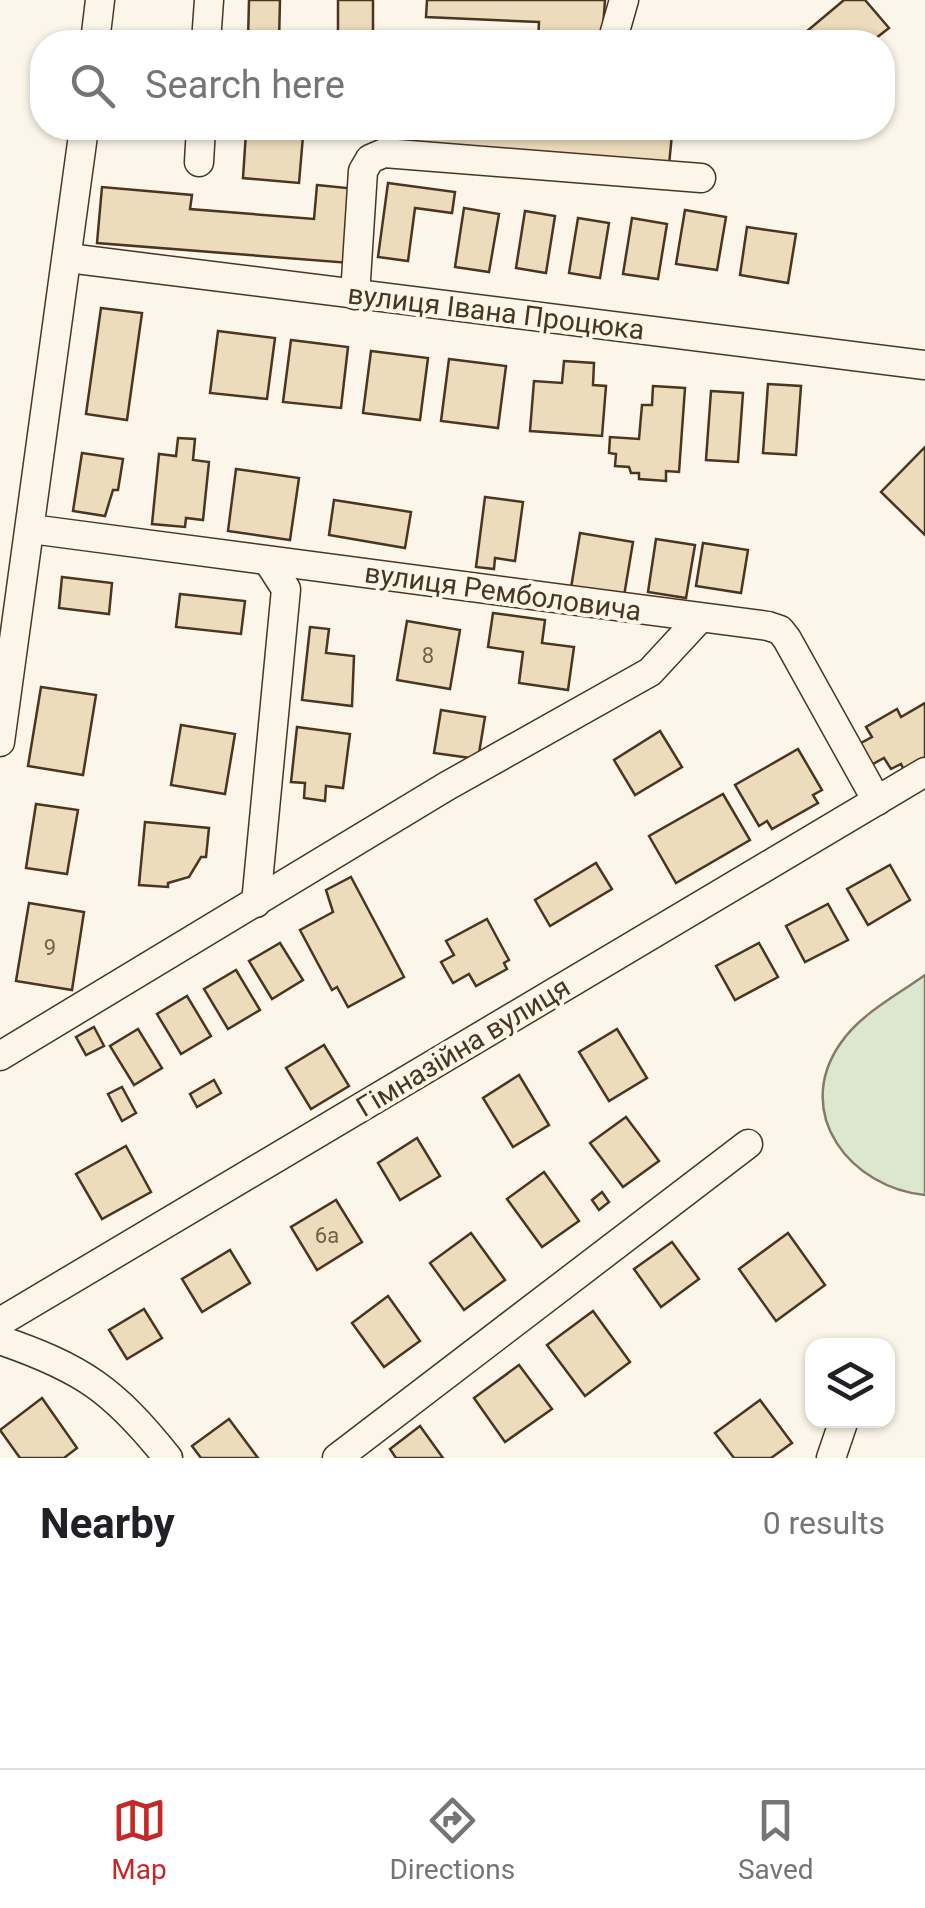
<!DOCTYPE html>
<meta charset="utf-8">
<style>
body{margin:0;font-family:Roboto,sans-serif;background:#f6f6f6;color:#202124}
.controls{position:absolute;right:30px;bottom:30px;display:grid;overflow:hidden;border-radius:20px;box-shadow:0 2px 8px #0004}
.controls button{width:90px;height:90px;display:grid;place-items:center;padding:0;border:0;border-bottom:2px solid #e0e0e0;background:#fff;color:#202124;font:50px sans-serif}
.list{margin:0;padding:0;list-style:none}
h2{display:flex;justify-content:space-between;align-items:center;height:130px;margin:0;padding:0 40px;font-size:42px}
h2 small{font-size:32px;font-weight:400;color:#757577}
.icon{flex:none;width:55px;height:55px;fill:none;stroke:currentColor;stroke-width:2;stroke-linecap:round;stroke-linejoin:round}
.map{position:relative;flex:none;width:925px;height:1458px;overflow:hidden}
.search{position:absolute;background:#fff;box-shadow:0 2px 8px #0004;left:30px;right:30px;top:30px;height:110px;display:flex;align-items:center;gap:25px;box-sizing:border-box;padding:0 35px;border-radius:40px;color:#757577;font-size:38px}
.sheet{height:310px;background:#fff}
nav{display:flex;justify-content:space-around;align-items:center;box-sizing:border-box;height:140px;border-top:2px solid #e0e0e0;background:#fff;font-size:28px;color:#757577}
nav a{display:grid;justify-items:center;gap:5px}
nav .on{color:#c62828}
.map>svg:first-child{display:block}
</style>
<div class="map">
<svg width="925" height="1458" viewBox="0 0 925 1458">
<rect width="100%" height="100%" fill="#fbf6e9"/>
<!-- green -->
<path fill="#dce7d0" stroke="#887966" stroke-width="2.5" d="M925 975V1195C851 1188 792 1114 840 1044 860 1014 896 996 925 975Z"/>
<!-- building -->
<g fill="#ecdcbc" stroke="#4a3520" stroke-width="2.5">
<polygon points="249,0 280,0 279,42 248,42"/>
<rect x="338" y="0" width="35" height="42"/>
<polygon points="427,0 605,0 602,42 538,42 539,22 426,17"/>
<polygon points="844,0 865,0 889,28 871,42 794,42"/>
<polygon points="387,128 590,128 672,134 669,165 386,141"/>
<polygon points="246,132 303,136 299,183 243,178"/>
<polygon points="388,183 455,192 452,213 415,208 408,261 378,257"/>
<polygon points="317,185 357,189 350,263 97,243 102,187 192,195 190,209 314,219"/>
<polygon points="464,208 499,214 489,272 455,267"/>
<polygon points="685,210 726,217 717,270 676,264"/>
<polygon points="525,211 555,216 546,273 516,268"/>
<polygon points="578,218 609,223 600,278 569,273"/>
<polygon points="632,218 667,224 658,279 623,274"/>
<polygon points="747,227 796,234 788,283 740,275"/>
<polygon points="101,308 142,313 127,420 86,414"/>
<polygon points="218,331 275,338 267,399 210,393"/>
<polygon points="291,340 348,347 341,408 283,402"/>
<polygon points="371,351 428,358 420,420 363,413"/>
<polygon points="449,359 506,366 498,428 441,421"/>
<polygon points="564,361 594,363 593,385 606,386 602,436 530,431 534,381 562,383"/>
<polygon points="768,384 801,386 796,455 763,453"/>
<polygon points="653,386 685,388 679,472 666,471 666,481 639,479 639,473 631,473 629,467 615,466 616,454 609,453 610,437 639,439 642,405 652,405"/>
<polygon points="711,391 743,393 738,462 706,460"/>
<polygon points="178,438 195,439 193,460 209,462 203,520 186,518 185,527 152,524 159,454 176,456"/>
<polygon points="925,447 925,535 881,492"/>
<polygon points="82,453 123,459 118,490 113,490 105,516 73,511"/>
<polygon points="236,469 299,478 290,540 228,531"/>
<polygon points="485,497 523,502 515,561 495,558 494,569 476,567"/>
<polygon points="334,500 411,512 405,548 329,535"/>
<polygon points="580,533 633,542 624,596 571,588"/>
<polygon points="656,539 695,545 686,598 648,592"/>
<polygon points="703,543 748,550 741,593 696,586"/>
<polygon points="62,577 112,583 109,614 59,608"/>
<polygon points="180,594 245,601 241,634 176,627"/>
<polygon points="493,613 545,620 542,643 574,647 568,690 519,683 523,652 488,647"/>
<polygon points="407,621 460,630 450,689 397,680"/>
<polygon points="310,627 329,629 326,653 354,656 352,706 302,700"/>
<polygon points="41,687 96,695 83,775 28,766"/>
<polygon points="925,703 925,759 904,770 901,764 891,769 884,758 871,765 859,744 872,737 866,727 897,709 901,717"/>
<polygon points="441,710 485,717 478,759 434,753"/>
<polygon points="181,725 235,734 225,794 171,785"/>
<polygon points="297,727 350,734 343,788 326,786 325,801 304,798 305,783 291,782"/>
<polygon points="660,731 682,767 635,795 614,760"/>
<polygon points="798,749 822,790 813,795 818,803 772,829 767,821 759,826 735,785"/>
<polygon points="723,794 750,840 676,883 649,836"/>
<polygon points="36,804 78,810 67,874 26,868"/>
<polygon points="145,822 209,828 206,857 201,857 189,877 168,883 168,887 139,885"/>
<polygon points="596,863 612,889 550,926 535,900"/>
<polygon points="890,865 910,900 868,925 847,889"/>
<polygon points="351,877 404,977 348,1007 337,987 332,990 300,930 333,912 326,890"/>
<polygon points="29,903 84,912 72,990 16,981"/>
<polygon points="828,904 848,940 805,962 786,926"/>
<polygon points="487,919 509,960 504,963 507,969 476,986 469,974 453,983 441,962 454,955 446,941"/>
<polygon points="280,943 303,980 272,999 249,961"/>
<polygon points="759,943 778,977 735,1000 716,966"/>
<polygon points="236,970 260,1010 228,1029 204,989"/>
<polygon points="187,996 211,1036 181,1054 157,1014"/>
<polygon points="94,1027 104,1046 86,1055 76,1037"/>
<polygon points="138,1029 162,1068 134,1085 110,1046"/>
<polygon points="617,1029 647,1078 609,1101 579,1052"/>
<polygon points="324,1045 349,1086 311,1109 286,1068"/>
<polygon points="519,1075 549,1125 513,1147 483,1098"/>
<polygon points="214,1080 221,1093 197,1107 190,1094"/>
<polygon points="122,1087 136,1113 122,1121 108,1094"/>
<polygon points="626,1117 659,1161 623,1187 590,1143"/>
<polygon points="417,1138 440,1176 400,1200 378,1163"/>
<polygon points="126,1146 151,1192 102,1219 76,1174"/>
<polygon points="544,1172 579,1221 542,1247 507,1199"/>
<polygon points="602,1192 609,1202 599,1210 592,1200"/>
<polygon points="336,1200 362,1242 317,1270 291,1227"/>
<polygon points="471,1233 505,1280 464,1310 430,1263"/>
<polygon points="788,1233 825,1285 776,1321 739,1269"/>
<polygon points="672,1242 699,1279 661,1307 634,1269"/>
<polygon points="230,1250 250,1283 202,1312 182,1279"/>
<polygon points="388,1296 420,1341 384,1367 352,1323"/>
<polygon points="144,1309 162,1338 127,1359 109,1330"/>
<polygon points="593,1311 630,1362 585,1396 547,1345"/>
<polygon points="519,1365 552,1409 505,1442 474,1398"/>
<polygon points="42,1398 77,1448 64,1458 20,1458 0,1430"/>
<polygon points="760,1400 792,1443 771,1458 734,1458 715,1433"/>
<polygon points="229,1419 258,1458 201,1458 192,1446"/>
<polygon points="420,1426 443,1458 396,1458 390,1449"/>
</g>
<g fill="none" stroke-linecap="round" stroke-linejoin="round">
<!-- minor casing -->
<g stroke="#4a3520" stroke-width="31">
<g id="minor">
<polyline points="95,42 100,0"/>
<polyline points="206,42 209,0"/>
<polyline points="612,42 624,0"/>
<polyline points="199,162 201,128"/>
<polyline points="68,258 925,365"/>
<polyline points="355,295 363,171 370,159 384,153 701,178"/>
<polyline points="31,529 768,626 780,630 787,639 877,801"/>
<polyline points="0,742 84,128"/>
<polyline points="256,903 286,589 268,561"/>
<polyline points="0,1056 447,786 650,672 699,619"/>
<polyline points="0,1322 925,772"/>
<path d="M0 1340C82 1368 114 1390 168 1458"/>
<polyline points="337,1458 748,1144"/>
<polyline points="831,1458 844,1420"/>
</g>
</g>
<!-- minor -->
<use href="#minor" stroke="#fbf6e9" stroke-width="28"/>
</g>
<g text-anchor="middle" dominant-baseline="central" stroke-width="8" stroke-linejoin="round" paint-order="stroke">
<!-- number labels -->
<g font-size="22" fill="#725f47">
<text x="428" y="655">8</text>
<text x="50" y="947">9</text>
<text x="327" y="1235">6а</text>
</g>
<!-- street labels -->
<g font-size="28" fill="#4a3520" stroke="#fbf6e9">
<text transform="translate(496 312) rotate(7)">вулиця Івана Процюка</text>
<text transform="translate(503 592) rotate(8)">вулиця Ремболовича</text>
<text transform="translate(463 1047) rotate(-31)">Гімназійна вулиця</text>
</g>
</g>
</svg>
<div class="controls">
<button><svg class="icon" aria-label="layers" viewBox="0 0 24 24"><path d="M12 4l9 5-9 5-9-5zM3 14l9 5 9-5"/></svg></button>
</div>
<div class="search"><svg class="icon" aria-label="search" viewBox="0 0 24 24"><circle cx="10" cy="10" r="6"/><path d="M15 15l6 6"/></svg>Search here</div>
</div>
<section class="sheet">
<h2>Nearby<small>0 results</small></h2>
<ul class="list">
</ul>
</section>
<nav>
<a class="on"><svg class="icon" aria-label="map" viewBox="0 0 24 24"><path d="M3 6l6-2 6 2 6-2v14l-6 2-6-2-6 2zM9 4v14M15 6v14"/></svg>Map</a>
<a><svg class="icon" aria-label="directions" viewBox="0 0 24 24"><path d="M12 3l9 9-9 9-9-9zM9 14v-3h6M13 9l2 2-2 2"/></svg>Directions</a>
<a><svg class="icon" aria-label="saved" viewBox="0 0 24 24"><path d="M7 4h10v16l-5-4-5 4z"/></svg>Saved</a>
</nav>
